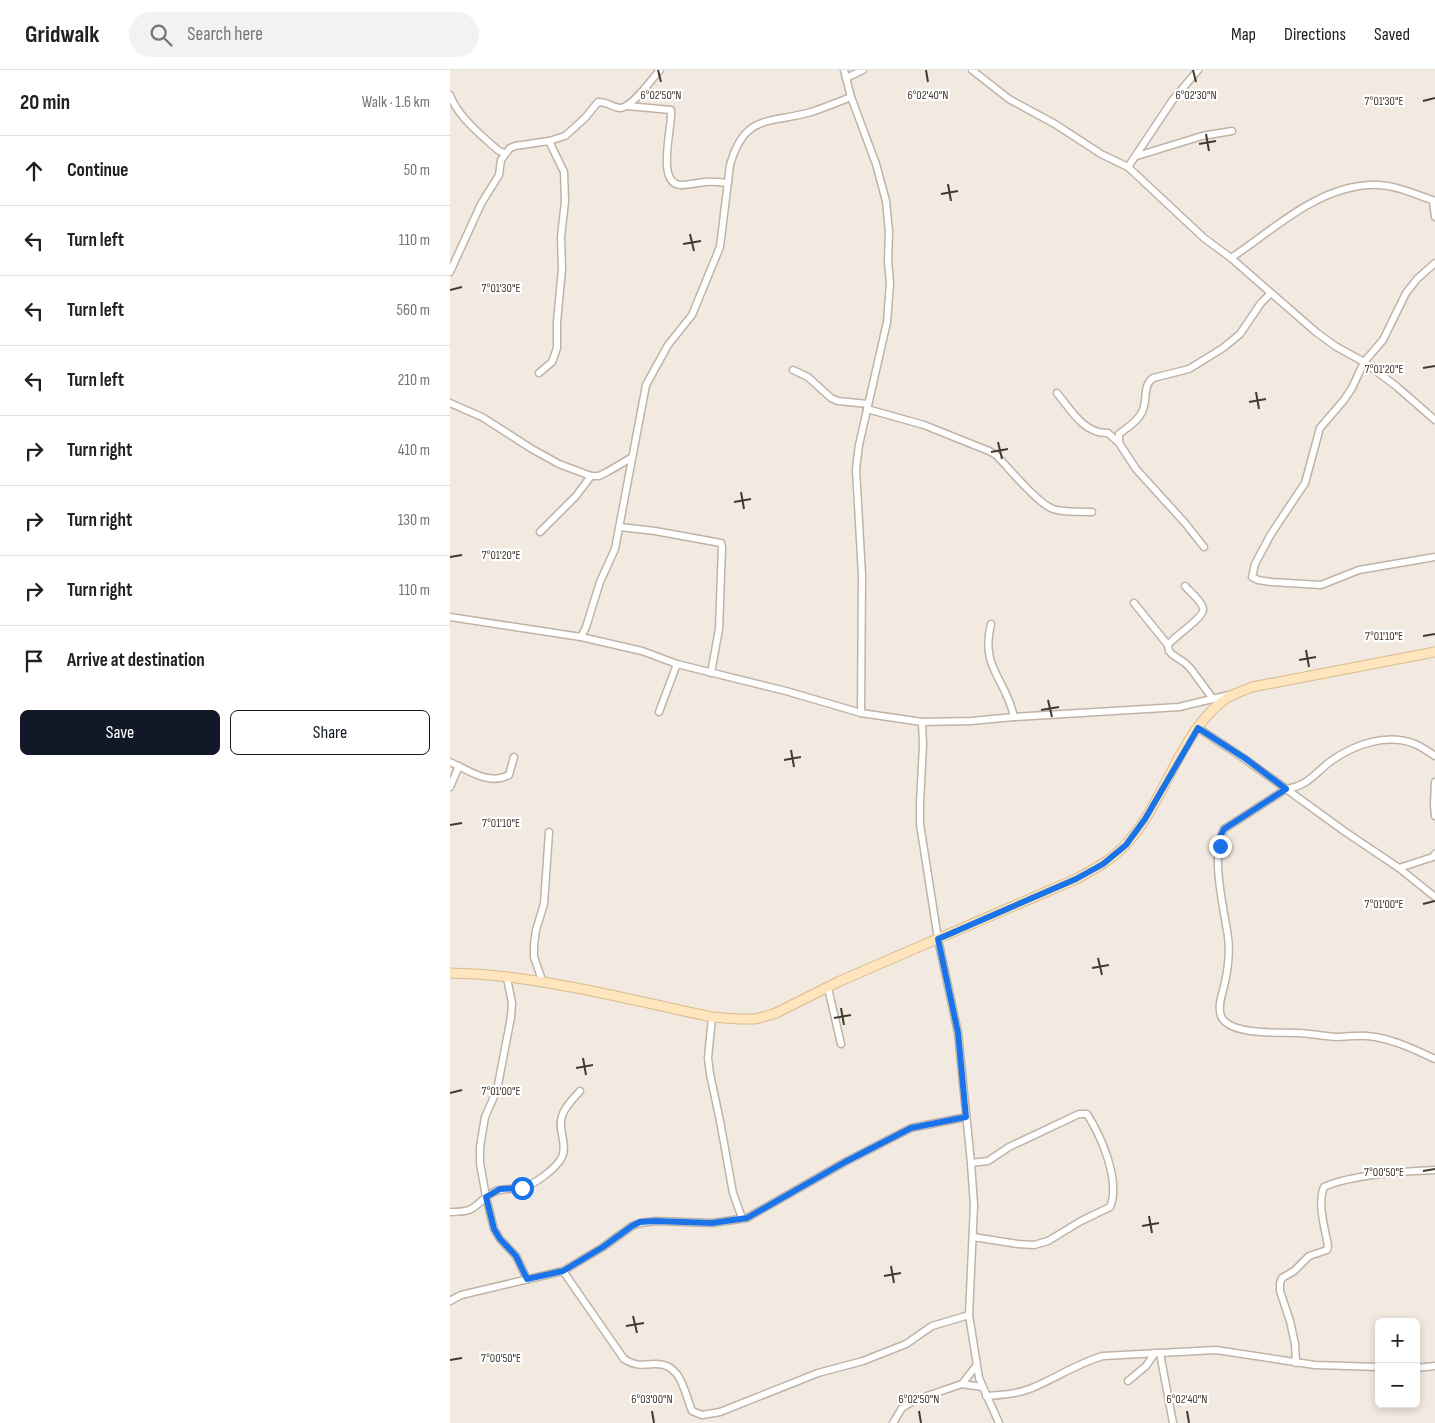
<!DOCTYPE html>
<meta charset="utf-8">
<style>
body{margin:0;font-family:"Sofia Sans Condensed",sans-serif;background:#f2f2f2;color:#202124}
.controls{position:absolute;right:15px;bottom:15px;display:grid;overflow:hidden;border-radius:8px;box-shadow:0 2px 8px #0003}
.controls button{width:45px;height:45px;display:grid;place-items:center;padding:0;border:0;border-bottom:1px solid #e0e0e0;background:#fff;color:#202124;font:25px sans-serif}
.stop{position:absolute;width:15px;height:15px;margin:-11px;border:4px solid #1a73e8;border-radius:50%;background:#fff}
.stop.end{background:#1a73e8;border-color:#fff;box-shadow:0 1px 5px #0008}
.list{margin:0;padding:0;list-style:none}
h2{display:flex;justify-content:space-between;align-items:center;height:65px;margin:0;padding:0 20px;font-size:21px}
h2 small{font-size:16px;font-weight:400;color:#757577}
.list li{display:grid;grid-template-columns:32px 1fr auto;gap:15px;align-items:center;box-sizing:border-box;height:70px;padding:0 20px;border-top:1px solid #e0e0e0}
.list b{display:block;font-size:19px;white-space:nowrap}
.list em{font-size:16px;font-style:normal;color:#757577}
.actions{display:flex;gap:10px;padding:15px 20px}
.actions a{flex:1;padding:11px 0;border:1px solid #111827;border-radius:8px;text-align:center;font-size:18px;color:#111827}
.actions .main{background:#111827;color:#fff}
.icon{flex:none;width:28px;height:28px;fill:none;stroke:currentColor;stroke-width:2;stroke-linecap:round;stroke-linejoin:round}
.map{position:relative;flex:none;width:985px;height:1353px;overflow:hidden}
header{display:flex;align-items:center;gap:30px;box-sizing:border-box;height:70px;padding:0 25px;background:#fff;border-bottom:1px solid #e0e0e0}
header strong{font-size:24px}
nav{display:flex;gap:28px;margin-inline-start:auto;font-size:18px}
.search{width:350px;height:45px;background:#f2f2f2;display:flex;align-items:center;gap:12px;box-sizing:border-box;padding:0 18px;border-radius:28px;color:#757577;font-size:19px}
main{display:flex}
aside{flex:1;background:#fff}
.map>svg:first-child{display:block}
</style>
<header>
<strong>Gridwalk</strong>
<div class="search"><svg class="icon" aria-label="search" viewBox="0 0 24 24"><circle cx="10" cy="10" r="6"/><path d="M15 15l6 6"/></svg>Search here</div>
<nav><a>Map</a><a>Directions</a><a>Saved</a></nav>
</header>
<main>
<aside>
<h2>20 min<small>Walk · 1.6 km</small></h2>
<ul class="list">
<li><svg class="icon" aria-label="ahead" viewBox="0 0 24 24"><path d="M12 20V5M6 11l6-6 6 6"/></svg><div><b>Continue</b></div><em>50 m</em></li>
<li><svg class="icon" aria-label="left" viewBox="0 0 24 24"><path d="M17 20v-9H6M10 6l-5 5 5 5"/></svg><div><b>Turn left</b></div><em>110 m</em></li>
<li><svg class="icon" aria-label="left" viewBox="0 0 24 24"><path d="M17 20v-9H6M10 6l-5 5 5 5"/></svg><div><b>Turn left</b></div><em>560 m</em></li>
<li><svg class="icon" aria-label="left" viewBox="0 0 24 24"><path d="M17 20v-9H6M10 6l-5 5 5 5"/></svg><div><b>Turn left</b></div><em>210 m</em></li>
<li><svg class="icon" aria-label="right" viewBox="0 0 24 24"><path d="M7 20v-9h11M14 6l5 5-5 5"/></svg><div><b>Turn right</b></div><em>410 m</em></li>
<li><svg class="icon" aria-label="right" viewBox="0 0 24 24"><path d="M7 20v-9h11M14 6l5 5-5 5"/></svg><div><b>Turn right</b></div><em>130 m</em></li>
<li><svg class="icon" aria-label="right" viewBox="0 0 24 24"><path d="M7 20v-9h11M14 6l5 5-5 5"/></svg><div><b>Turn right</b></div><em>110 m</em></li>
<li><svg class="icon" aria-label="arrive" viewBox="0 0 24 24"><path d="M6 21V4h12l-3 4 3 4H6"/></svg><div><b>Arrive at destination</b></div></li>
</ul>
<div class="actions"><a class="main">Save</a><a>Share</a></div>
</aside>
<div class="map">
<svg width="985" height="1353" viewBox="0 0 985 1353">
<rect width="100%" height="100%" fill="#f2eae1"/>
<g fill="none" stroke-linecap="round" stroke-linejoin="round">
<!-- street casing -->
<g stroke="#c0b3a6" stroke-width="9">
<g id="street">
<polyline points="394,0 401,27 426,94 436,131 439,162 438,191 440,213 437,252 409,375 406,399 412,505 411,643"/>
<polyline points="522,0 559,29 605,54 651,84 678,97 754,168 781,188 866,262 885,276 914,292 946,316 985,350"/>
<polyline points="396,8 413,0"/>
<path d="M0 25C8 47 32 66 49 81L55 83"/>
<path d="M177 36 221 40C223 56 205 114 231 115 239 115 247 113 254 112 262 111 270 112 278 113"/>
<polyline points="687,86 752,66 782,61"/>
<polyline points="678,97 722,31 748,0"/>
<polyline points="983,131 985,147"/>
<path d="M781 188C823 160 866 118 919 115 941 113 964 124 985 131"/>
<polyline points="985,193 967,209 956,223 933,270 914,292 902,318 894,330 870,358 855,413 821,464 805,494 802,507 808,510 821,512 871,515 909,500 985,487"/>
<path d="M0 202 31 134 49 105 51 90 60 78 65 76 99 71 115 66 135 48 148 32C156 31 163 38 171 38 183 36 201 10 210 0"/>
<polyline points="343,300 358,307 381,328 388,331 418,334"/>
<polyline points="89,303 102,292 107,278 107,252 112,199 111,167 115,131 114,102 99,71"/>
<path d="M607 323C621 340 634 364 658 363L669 373"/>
<polyline points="0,333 32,347 82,379 109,394 141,406 149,406 157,402 181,388"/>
<path d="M417 339 474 355 539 381 546 385C560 399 586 432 603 439 614 443 629 441 642 442"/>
<polyline points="170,457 205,461 271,473 272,477 269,559 261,603"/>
<polyline points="90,462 126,426 141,406"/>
<path d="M754 477 735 453 686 399 669 373V364C677 358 688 351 692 342 698 331 692 316 703 308L739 299 773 278 790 264 811 233 821 223"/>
<path d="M735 516C740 522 751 530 753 538 756 547 724 566 718 575L719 581 723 585 735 593 741 599 763 629"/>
<polyline points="684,533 718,575"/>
<polyline points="0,547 131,567 192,581 227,594 336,621 411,643 472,652 521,651 564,647 729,637 779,625"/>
<path d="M541 554C530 598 556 609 564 647"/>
<path d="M131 567 136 557 150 512 165 479 196 315 218 275 242 245 270 177 280 95C295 43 319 54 361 42 374 38 388 32 401 27"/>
<polyline points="209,642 227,594"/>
<polyline points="472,652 473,675 470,733 470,754 488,869 508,963 521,1093 524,1135 519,1245 529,1308 549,1353"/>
<polyline points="748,658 795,689 894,761 949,798 985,827"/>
<path d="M985 686C979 682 972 677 965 674 937 663 905 674 881 691 865 703 858 716 836 719L774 759C760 786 774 838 778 867 780 882 778 898 775 912 773 922 767 936 771 946 779 966 831 962 849 963 862 964 874 966 887 967 897 967 907 965 917 966 941 968 964 979 985 989"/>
<path d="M0 692C18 700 39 716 59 705L64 687"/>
<polyline points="985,712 984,734 985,746"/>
<polyline points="0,717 9,696"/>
<polyline points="949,798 983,787 985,784"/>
<polyline points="57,908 62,933 61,947 47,1020 35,1047 30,1077 30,1093 36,1127 44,1159 50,1169 66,1186 77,1209"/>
<polyline points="93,913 84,887 84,875 86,860 94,834 99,762"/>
<polyline points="378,918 391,974"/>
<polyline points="262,947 258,988 260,1004 270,1051 283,1123 292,1148"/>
<path d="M521 1093 538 1091 559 1077 629 1044H637C651 1066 671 1111 660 1137L631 1151 598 1171 584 1175 568 1174 523 1167"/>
<path d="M0 1142C6 1142 13 1142 19 1140 29 1136 34 1126 44 1122 52 1118 61 1120 70 1118 83 1116 106 1099 112 1087 118 1074 107 1059 112 1046 115 1036 123 1029 130 1021"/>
<path d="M113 1201 174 1289C186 1296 190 1295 204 1294 231 1292 234 1321 242 1341L252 1345 270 1342 368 1303 413 1291 456 1274 482 1256 519 1245"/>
<polyline points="0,1231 11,1225 113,1201 153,1177 182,1156 190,1153 205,1151 262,1153 297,1148 395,1092 461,1058 516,1047"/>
<polyline points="710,1283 723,1353"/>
<path d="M846 1293 845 1274 840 1251 830 1221V1213L832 1208 844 1201 859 1186 877 1180 878 1176C875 1158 867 1134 874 1117 899 1105 957 1101 985 1100"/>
<polyline points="966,1298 985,1296"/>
<polyline points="678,1311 696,1296 705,1283"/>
<polyline points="512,1314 526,1296"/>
<path d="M536 1326C552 1325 567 1324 582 1318 606 1308 628 1293 653 1286L766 1280 865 1295 929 1297"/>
<polyline points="443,1353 452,1338 465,1330 512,1314 532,1317"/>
</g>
</g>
<!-- secondary casing -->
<g stroke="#d8ba8e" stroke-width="11">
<path id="secondary" d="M0 903C85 904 179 930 262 947L289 949H306L326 943 390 911 626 809C644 799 662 790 676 774 714 734 730 662 774 630 782 624 793 621 802 617L985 582"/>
</g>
<!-- street -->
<use href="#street" stroke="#fff" stroke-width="6"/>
<!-- secondary -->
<use href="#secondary" stroke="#ffe5be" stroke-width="9"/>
</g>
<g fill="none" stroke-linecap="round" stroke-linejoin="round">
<!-- route -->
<polyline stroke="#1a73e8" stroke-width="6" points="72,1118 50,1119 36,1127 44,1159 50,1169 66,1186 77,1209 113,1201 153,1177 182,1156 190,1152 205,1151 262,1153 297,1148 395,1092 461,1058 516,1047 508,963 488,869 626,809 653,794 676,775 695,749 748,658 796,689 836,719 774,759 771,765 770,776"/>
</g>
<!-- ticks -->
<path fill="none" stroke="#433a32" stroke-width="2" d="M208 0 211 12M476 0 478 12M743 0 746 12M973 31 985 28M756 64 759 81M749 74 766 71M498 114 501 131M491 124 508 121M240 164 244 181M233 174 251 171M0 220 12 217M973 298 985 296M806 322 809 339M799 332 816 329M548 372 552 389M541 382 558 379M291 422 294 439M284 432 301 429M0 487 12 485M973 566 985 564M856 580 859 597M849 590 866 587M598 630 602 647M591 640 609 637M341 680 344 697M334 690 351 687M0 755 12 753M973 834 985 831M648 888 652 905M642 898 659 895M391 938 394 955M384 948 401 945M133 988 136 1005M126 998 143 995M0 1023 12 1020M973 1101 985 1099M699 1146 702 1163M692 1156 709 1153M441 1196 444 1213M434 1206 451 1203M183 1246 187 1263M176 1256 194 1253M0 1290 12 1288M202 1341 204 1353M469 1341 471 1353M737 1341 739 1353"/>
<g font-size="12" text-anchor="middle" fill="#433a32" stroke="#fff" stroke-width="4.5" stroke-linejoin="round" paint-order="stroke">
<text x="211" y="29">6°02'50"N</text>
<text x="478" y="29">6°02'40"N</text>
<text x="746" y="29">6°02'30"N</text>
<text x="934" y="35">7°01'30"E</text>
<text x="51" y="222">7°01'30"E</text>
<text x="934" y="303">7°01'20"E</text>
<text x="51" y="489">7°01'20"E</text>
<text x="934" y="570">7°01'10"E</text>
<text x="51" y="757">7°01'10"E</text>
<text x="934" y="838">7°01'00"E</text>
<text x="51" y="1025">7°01'00"E</text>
<text x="934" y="1106">7°00'50"E</text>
<text x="51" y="1292">7°00'50"E</text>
<text x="202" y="1333">6°03'00"N</text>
<text x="469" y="1333">6°02'50"N</text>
<text x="737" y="1333">6°02'40"N</text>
</g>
</svg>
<div class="controls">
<button>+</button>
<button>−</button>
</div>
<div class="stop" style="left:72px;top:1118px"></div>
<div class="stop end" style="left:770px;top:776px"></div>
</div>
</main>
